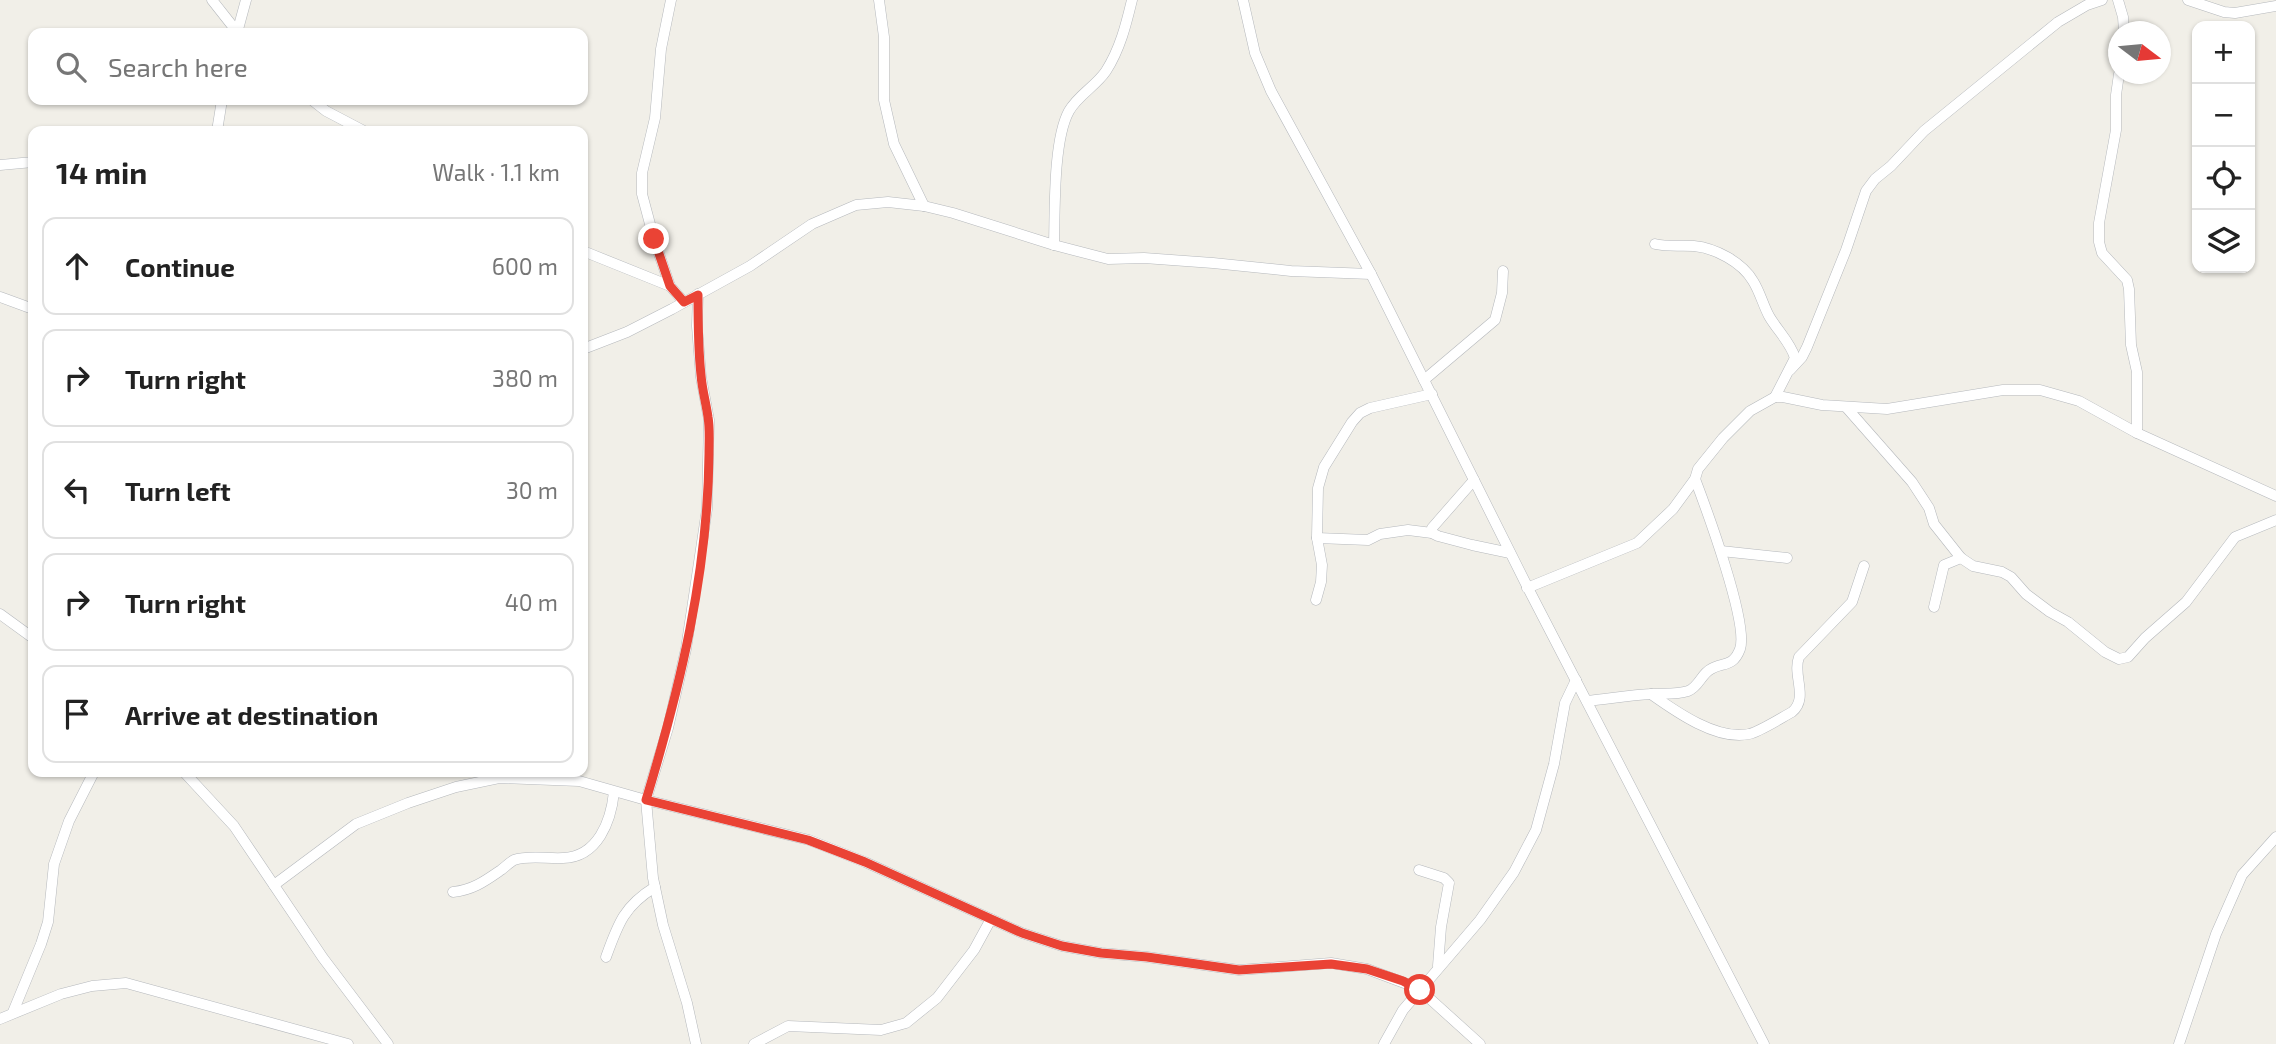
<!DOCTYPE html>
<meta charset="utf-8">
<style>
body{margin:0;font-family:"Exo 2",sans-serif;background:#f6f6f6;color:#222}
.controls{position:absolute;right:21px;top:21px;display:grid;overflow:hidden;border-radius:14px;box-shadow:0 2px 5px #0004}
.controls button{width:63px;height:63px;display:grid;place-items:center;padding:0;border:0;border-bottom:2px solid #e0e0e0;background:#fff;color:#222;font:35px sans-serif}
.compass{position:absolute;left:2108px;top:21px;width:63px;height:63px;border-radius:50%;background:#fff;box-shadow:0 2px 5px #0004;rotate:106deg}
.stop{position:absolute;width:21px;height:21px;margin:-16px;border:5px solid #ea4335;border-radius:50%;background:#fff}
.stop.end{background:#ea4335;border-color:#fff;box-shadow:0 2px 7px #0008}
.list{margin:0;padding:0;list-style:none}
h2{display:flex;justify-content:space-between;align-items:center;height:91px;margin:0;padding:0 28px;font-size:30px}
h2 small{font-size:23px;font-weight:400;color:#767676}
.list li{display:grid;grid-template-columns:46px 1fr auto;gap:21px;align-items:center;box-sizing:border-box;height:98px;margin:0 14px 14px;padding:0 14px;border:2px solid #e0e0e0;border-radius:14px}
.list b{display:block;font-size:26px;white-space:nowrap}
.list em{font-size:23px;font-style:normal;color:#767676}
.icon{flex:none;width:38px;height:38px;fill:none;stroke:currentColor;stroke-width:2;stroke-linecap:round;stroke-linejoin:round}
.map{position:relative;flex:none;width:2276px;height:1044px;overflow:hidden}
.search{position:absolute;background:#fff;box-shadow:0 2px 5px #0004;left:28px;top:28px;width:560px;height:77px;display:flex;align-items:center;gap:18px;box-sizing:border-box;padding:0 24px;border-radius:14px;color:#767676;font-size:26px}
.panel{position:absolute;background:#fff;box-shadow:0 2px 5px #0004;left:28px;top:126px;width:560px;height:651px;border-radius:14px}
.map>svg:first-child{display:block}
</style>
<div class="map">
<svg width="2276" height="1044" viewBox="0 0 2276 1044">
<rect width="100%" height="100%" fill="#f1efe8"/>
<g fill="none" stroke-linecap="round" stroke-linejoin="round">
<!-- minor casing -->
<g stroke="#b5b8bc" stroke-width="11">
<g id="minor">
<polyline points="212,0 238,33"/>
<polyline points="671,0 661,49 655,118 642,173 642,194 654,239 670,286 684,302"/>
<polyline points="879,0 884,37 884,100 894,144 924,206"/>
<polyline points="1243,0 1255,53 1271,91 1371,274 1530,592 1764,1044"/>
<polyline points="2118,0 2123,17 2124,32"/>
<polyline points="2188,0 2224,12 2235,13 2276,6"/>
<polyline points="237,33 246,0"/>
<polyline points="2119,74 2116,95 2116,130 2099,223 2099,242 2102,253 2127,280 2129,289 2131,345 2137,372 2137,433"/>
<polyline points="312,100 326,111 364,131"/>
<polyline points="217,131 222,100"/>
<polyline points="0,165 33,162"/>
<path d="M1655 244C1668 247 1681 245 1694 246 1715 248 1742 262 1753 281 1760 292 1763 305 1769 316 1777 330 1791 343 1795 358L1775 397"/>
<path d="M1054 245C1055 211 1053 140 1069 111 1078 95 1096 86 1106 71 1120 49 1126 25 1132 0"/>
<polyline points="583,251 670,286"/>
<polyline points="0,297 33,309"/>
<polyline points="583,349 627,332 672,309 750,266 812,224 856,205 888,202 924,206 953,213 1054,245 1108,259 1144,258 1213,263 1291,271 1371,274"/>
<polyline points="1790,370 1802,357 1807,347 1846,250 1866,191 1875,179 1891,166 1924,131 2058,22 2087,5 2102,0"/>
<polyline points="1424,380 1495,320 1502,293 1503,271"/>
<polyline points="1846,407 1912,482 1929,508 1934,524 1961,558 1944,565 1934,607"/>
<polyline points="1432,533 1432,528 1474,480"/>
<polyline points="1317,538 1368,540 1380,534 1408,530 1432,533 1438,536 1472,545 1510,553"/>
<polyline points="1721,551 1787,558"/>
<polyline points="1961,558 1973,566 2002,572 2011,577 2026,594 2050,612 2068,622 2105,652 2119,659 2128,657 2145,638 2186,602 2235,537 2276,520"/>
<polyline points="1527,588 1637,543 1673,509 1695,479 1698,469 1723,438 1750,411 1775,397 1783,397 1822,405 1887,409 2003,390 2040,390 2079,401 2137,433 2276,496"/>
<polyline points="1316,600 1321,582 1322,565 1317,538 1318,488 1324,467 1352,422 1360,413 1370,408 1432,394"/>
<polyline points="0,614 33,638"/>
<path d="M1651 694C1675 711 1717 741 1749 734 1759 732 1781 718 1792 712 1809 698 1792 675 1799 657L1852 602 1864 566"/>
<path d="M1587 701C1608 699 1630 695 1651 694 1664 693 1676 695 1688 691 1699 687 1701 674 1711 669 1722 662 1733 668 1740 649 1749 624 1706 508 1695 479"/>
<polyline points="184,772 234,826 323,958 388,1044"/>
<polyline points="1419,870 1444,878 1449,883 1441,927 1438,966"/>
<polyline points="274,885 356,824 408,803 456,787 499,778 579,781 646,800 809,840 865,862 1022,933 1062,946 1101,953 1147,957 1239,970 1331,963 1367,969 1418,988 1480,1044"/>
<path d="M453 892C473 890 485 881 501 870 505 867 510 862 514 860 528 855 548 859 563 858 598 857 611 821 614 792"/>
<path d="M606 957C618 924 624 906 655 887"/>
<polyline points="13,1012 41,944 48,922 54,864 69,821 94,772"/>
<polyline points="0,1019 61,994 92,986 126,983 348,1044"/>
<polyline points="696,1044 687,1003 663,925 653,878 646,800 668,728 686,649 707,509 709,420 701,377 697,326 698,294"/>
<polyline points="754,1044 788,1026 881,1030 906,1023 937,998 974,950 991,919"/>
<polyline points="1384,1044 1403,1010 1480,920 1514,872 1536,830 1554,764 1565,703 1576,680"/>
<polyline points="2179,1044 2216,934 2242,875 2276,837"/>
</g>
</g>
<!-- minor -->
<use href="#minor" stroke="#fff" stroke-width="10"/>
</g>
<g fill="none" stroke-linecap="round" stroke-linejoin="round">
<!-- route -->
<path stroke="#ea4335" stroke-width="9" d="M654 239 670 286 684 302 698 295C698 321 698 348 701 375 702 389 706 403 708 417 710 429 709 442 709 454 708 572 680 688 646 800L808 840 865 862 1022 933 1062 946 1101 953 1147 957 1239 970 1331 964 1367 969 1403 981 1420 990"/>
</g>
</svg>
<div class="controls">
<button>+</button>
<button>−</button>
<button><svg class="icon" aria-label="locate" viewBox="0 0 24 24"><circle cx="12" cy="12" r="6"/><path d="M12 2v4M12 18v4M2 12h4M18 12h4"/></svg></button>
<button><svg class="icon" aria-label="layers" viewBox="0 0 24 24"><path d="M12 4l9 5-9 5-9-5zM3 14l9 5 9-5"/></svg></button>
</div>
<svg class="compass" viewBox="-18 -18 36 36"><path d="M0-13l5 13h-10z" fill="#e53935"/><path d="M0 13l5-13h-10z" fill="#767676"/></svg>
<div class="stop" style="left:1420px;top:990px"></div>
<div class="stop end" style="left:654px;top:239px"></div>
<div class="search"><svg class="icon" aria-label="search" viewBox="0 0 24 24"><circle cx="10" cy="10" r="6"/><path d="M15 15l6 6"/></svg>Search here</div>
<section class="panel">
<h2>14 min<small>Walk · 1.1 km</small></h2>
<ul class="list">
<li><svg class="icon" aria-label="ahead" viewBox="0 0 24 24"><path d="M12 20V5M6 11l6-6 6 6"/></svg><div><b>Continue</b></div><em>600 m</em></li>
<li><svg class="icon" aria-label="right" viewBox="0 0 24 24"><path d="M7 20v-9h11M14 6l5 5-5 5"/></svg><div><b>Turn right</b></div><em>380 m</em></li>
<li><svg class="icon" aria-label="left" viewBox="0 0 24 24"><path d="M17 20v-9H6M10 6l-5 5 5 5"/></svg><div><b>Turn left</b></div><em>30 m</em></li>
<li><svg class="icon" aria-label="right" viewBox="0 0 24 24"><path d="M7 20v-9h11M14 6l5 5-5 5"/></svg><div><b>Turn right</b></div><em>40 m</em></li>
<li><svg class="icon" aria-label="arrive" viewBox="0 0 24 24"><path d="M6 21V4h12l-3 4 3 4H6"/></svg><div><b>Arrive at destination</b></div></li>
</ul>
</section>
</div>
